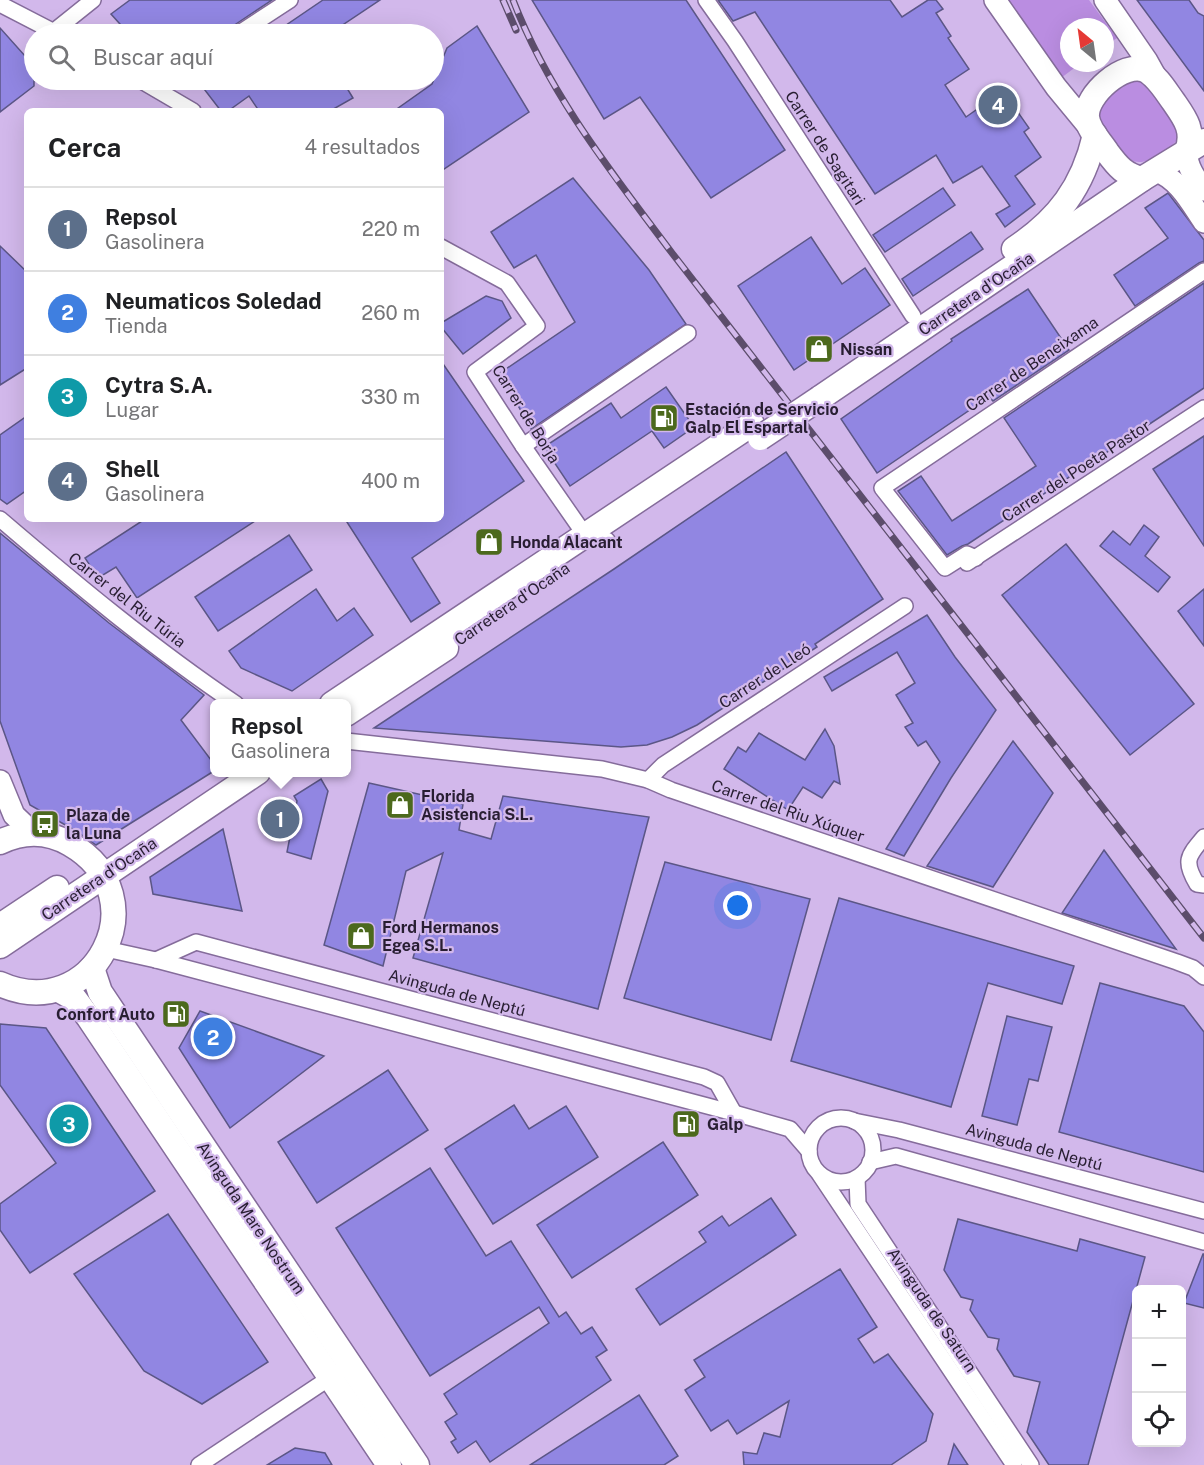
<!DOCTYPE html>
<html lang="es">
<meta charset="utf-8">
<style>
body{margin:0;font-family:"Public Sans",sans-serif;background:#f6f6f6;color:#202124}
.controls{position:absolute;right:18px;bottom:18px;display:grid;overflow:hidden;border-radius:9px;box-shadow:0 6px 24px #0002}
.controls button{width:54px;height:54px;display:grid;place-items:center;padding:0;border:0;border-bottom:2px solid #e0e0e0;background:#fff;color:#202124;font:30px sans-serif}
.compass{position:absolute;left:1060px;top:18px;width:54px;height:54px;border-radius:50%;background:#fff;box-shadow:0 6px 24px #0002;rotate:331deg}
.you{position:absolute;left:738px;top:906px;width:21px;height:21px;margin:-15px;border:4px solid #fff;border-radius:50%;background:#1a73e8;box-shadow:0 0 0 9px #1a73e833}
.badge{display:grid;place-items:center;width:39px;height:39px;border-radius:50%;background:#1a73e8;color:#fff;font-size:20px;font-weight:700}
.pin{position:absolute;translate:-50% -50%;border:3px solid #fff;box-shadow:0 2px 6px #0006}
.popup{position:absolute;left:210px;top:699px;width:141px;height:78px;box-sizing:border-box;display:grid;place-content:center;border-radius:9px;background:#fff;filter:drop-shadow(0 2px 4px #0005);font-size:20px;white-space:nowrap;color:#757577}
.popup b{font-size:22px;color:#202124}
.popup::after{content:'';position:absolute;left:50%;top:100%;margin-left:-12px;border:12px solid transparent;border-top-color:#fff}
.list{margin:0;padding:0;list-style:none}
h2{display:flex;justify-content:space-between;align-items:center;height:78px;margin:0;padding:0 24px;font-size:26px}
h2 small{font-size:20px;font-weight:400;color:#757577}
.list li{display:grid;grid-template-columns:39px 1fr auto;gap:18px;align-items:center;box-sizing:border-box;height:84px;padding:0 24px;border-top:2px solid #e0e0e0}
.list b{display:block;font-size:22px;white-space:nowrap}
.list p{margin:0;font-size:20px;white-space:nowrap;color:#757577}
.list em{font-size:20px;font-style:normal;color:#757577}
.icon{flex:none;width:33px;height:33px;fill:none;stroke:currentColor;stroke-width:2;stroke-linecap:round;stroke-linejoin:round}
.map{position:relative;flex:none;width:1204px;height:1465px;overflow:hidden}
.search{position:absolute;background:#fff;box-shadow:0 6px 24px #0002;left:24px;top:24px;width:420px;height:66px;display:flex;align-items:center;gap:15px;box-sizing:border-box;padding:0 21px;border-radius:33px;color:#757577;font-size:22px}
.panel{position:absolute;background:#fff;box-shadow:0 6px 24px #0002;left:24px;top:108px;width:420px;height:414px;border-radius:9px}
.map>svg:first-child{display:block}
</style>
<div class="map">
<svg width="1204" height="1465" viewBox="0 0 1204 1465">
<rect width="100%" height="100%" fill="#d2b8eb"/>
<!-- green -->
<g fill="#ba8de1">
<polygon points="1006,0 1089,0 1117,38 1105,46 1105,27 1069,27 1069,63 1081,63 1061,78"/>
<path d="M1134 80H1141L1148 84 1176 118 1180 136C1174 145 1168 149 1160 154 1132 172 1126 157 1110 135 1105 127 1098 119 1100 110 1104 96 1123 88 1134 80Z"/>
</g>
<!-- building -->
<g fill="#9186e2" stroke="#5b5686" stroke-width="1.5">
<polygon points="130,0 272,0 233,26 223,34 129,34 111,14"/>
<polygon points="323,0 380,0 329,34 273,34"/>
<polygon points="532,0 686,0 785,150 711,198 640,97 604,119"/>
<polygon points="718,0 890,0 902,17 928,0 936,0 943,9 936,13 951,36 948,38 969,69 945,85 966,117 1003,91 1029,128 1024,132 1041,157 1015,176 1035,204 1005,227 996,214 1010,206 982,166 953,183 936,155 875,194 755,12 733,21"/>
<polygon points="1137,0 1189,0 1198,13 1204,16 1204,91"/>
<polygon points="477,26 529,112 441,171 441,111 394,111 432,84 447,48"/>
<polygon points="0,28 34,66 34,86 0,112"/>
<polygon points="209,80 342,80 353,98 330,111 259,111 249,96 228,111 221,111 201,85"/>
<polygon points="573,178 649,270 686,324 531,429 500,373 575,322 536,255 514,268 491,232"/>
<polygon points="943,188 955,205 885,252 873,235"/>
<polygon points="1168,193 1204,240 1204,261 1199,263 1135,306 1114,275 1168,238 1145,208"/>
<polygon points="971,232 983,249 913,296 902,279"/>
<polygon points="811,237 842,284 865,268 890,305 794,370 738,286"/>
<polygon points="0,246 27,272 27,368 0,385"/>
<polygon points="1204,283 1204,388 968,544 962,546 947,555 898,491 921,476 952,521 1036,466 1004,418"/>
<polygon points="1028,289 1069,350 993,401 989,397 877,473 841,419 952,341 951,339"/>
<polygon points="486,296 502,301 511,318 463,354 441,327 441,323"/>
<polygon points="441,361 524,481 412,558 440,603 411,622 345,519 441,519"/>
<polygon points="666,387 694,427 664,448 652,431 570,486 544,447 611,403 621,418"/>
<polygon points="27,416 27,490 7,504 0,499 0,435"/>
<polygon points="1204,436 1204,546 1153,469"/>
<polygon points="786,452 883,599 815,644 817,647 697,725 672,737 647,745 621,747 374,728 614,569"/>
<polygon points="145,519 258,519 137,598 116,567 98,578 85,558"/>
<polygon points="1144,525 1159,537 1145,556 1170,577 1158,592 1100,546 1113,531 1130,545"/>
<polygon points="0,533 109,623 204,695 181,720 214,764 214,771 96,845 76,831 30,805 0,721"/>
<polygon points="289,535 312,570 218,631 195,597"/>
<polygon points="1066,544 1194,704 1130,755 1002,595"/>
<polygon points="316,589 337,621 354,608 373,635 292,691 241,668 229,651"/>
<polygon points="1204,589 1204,646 1178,611"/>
<polygon points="927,615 955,657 996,710 951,778 904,856 886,849 940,762 926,741 918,746 905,727 913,723 896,695 915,683 897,652 832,691 824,677"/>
<polygon points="825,729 834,746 840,784 834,781 822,798 803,787 788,810 724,769 738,747 746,752 759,733 805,760"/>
<polygon points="1013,741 1053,793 993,887 927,866"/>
<polygon points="321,779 328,791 311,859 287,852 297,801 294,796"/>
<polygon points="369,783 463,804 459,830 491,839 503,796 649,817 598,1009 413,958 443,853 406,871 383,966 324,945"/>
<polygon points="223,829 242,911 153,894 150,877"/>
<polygon points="1104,850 1176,949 1062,913"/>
<polygon points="665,862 810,899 771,1040 624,998"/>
<polygon points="839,898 1074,966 1062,1004 988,983 951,1107 791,1061"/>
<polygon points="1100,983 1184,1006 1204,1032 1204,1172 1059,1132"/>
<polygon points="200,1011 324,1056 230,1128 179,1048"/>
<polygon points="1007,1016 1052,1027 1038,1081 1029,1079 1017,1125 982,1116"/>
<polygon points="0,1024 46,1028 155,1191 30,1273 0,1230 0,1204 56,1163 0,1085"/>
<polygon points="388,1070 428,1130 317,1203 278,1142"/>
<polygon points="514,1105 529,1129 566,1106 598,1157 493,1224 445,1149"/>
<polygon points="663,1142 698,1195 572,1278 537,1225"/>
<polygon points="430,1168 486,1256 511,1241 559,1317 566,1312 581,1334 592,1327 607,1350 596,1357 611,1380 490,1462 476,1441 458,1453 451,1442 456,1439 445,1422 457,1414 444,1394 549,1323 539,1307 430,1376 336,1228"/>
<polygon points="771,1198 796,1235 660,1325 636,1289 706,1242 699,1232 722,1216 729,1226"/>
<polygon points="168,1214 268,1362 202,1404 144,1371 74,1274"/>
<polygon points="958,1219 1077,1251 1080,1239 1145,1257 1088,1465 1049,1465 1027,1432 1040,1382 1014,1376 997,1349 999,1339 988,1337 970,1310 973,1300 961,1297 944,1270"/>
<polygon points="1203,1254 1204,1254 1204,1308 1184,1303"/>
<polygon points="840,1269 877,1327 858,1339 874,1363 888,1354 933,1414 926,1441 891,1465 744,1465 743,1452 757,1454 764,1433 780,1437 789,1401 737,1434 728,1420 711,1431 685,1390 705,1377 694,1360"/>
<polygon points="639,1395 678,1456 664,1465 530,1465"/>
<polygon points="954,1444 968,1465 948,1465"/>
<polygon points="295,1448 325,1453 332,1465 267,1465"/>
</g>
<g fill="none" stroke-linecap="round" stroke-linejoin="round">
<!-- street casing -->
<g stroke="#856c9b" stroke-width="18">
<g id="street">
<polyline points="706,0 735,41 913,316"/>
<polyline points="0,4 58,34"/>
<polyline points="53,32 93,0"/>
<polyline points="238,34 290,0"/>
<polyline points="140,80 193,111"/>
<polyline points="156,89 170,80"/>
<polyline points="441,247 507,283 537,326 475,372 523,446 585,535 607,540"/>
<polyline points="523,446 688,333"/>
<path d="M0 519C76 584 153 648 236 704"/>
<polyline points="976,558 967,554 945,568 882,488 1204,271"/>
<polyline points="967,563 1204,408"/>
<polyline points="346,741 602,769 648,780 671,790 1177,962 1193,968 1204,977"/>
<polyline points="648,780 663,765 905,606"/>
<path d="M1204 837C1188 856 1183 861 1197 884L1204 885"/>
<polyline points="106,949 156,960 734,1113 790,1129 809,1151"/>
<polyline points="156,960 196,942 704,1077 717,1083 734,1113"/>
<circle cx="841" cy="1150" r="32"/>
<polyline points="854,1121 899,1130 1204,1211"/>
<polyline points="870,1162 896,1156 1204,1242"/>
<polyline points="820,1175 1014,1465"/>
<polyline points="857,1178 858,1204 1031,1465"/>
<polyline points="199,1465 337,1373"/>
</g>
</g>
<!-- secondary casing -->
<g stroke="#856c9b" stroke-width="24">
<g id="secondary">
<polyline points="995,0 1056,87 1089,127"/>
<polyline points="1105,0 1147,61 1157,79"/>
<path d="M1187 151C1186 166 1195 178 1204 190"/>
<path d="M1156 171C1178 178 1191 203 1204 222"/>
<polyline points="0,781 14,815 34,834"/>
</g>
</g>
<!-- primary casing -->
<g stroke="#856c9b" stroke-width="27">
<g id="primary">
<path d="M1142 179C1125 175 1118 167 1107 152 1100 141 1088 130 1087 117 1085 95 1124 61 1145 70 1157 76 1165 90 1173 101 1184 117 1195 130 1187 151"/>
<path d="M1014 249C1058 220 1083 187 1095 135"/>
<polyline points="820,398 1142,179 1204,141"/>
<polyline points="332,704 752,424"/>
<polyline points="346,714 446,648"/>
<path d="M0 842C23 831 48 831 70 844 162 897 93 1026 0 984"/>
<polyline points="0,926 57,888"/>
<polyline points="0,946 258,772"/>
<polyline points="92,968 100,992 417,1465"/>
<polyline points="59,990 75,999 89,1018 389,1465"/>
</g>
</g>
<!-- street -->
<use href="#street" stroke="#fff" stroke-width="15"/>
<!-- secondary -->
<use href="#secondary" stroke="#fff" stroke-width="21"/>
<!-- primary -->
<use href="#primary" stroke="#fff" stroke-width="24"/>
<!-- rail casing -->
<g stroke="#5c4d6b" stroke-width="7">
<g id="rail">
<polyline points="503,0 516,30"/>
<path d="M513 0C549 94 612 173 672 253L1204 938"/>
</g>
</g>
<!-- rail -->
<use href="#rail" stroke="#d2b8eb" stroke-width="4.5" stroke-dasharray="14" stroke-linecap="butt"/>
<!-- primary-bridge casing -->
<g stroke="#856c9b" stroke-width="27" stroke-linecap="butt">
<polyline id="primary-bridge" points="760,438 820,398"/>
</g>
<!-- primary-bridge -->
<use href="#primary-bridge" stroke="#fff" stroke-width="24"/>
</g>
<!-- icons -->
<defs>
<g id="shop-square" transform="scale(1.5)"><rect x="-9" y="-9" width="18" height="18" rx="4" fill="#4c691d" stroke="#d2b8eb"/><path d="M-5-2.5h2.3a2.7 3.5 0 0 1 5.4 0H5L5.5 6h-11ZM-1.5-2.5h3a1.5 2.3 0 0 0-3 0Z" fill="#fff"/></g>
<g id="fuel-square" transform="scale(1.5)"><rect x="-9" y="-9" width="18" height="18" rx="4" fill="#4c691d" stroke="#d2b8eb"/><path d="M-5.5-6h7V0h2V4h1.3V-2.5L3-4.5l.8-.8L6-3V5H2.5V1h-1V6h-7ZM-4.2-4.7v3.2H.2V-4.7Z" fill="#fff"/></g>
<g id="bus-square" transform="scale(1.5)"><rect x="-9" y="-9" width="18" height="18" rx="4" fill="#4c691d" stroke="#d2b8eb"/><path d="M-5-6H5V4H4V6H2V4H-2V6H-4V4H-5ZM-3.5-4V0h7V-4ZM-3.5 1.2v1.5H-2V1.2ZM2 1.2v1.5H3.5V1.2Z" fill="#fff"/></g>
</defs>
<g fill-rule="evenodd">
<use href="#shop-square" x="819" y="349"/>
<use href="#fuel-square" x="664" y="418"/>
<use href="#shop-square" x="489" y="542"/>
<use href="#shop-square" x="400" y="805"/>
<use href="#bus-square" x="45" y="824"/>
<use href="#shop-square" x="361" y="936"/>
<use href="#fuel-square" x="176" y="1014"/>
<use href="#fuel-square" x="686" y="1124"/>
</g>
<g text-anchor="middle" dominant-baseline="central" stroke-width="4.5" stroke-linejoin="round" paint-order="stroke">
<!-- street labels -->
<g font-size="16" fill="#281e32" stroke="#d2b8eb">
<text transform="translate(825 148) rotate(57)">Carrer de Sagitari</text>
<text transform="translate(976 294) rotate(-34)">Carretera d'Ocaña</text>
<text transform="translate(1032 364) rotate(-34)">Carrer de Beneixama</text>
<text transform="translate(526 414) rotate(58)">Carrer de Borja</text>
<text transform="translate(1076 471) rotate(-33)">Carrer del Poeta Pastor</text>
<text transform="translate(127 600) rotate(38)">Carrer del Riu Túria</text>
<text transform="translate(512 604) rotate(-34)">Carretera d'Ocaña</text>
<text transform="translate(765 676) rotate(-33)">Carrer de Lleó</text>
<text transform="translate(788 811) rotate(19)">Carrer del Riu Xúquer</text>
<text transform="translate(99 879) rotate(-34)">Carretera d'Ocaña</text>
<text transform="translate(457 993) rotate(15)">Avinguda de Neptú</text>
<text transform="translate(1034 1147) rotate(15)">Avinguda de Neptú</text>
<text transform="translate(251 1218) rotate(56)">Avinguda Mare Nostrum</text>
<text transform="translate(932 1310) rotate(56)">Avinguda de Saturn</text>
</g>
<!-- poi labels -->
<g font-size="16" font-weight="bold" fill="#281e32" stroke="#d2b8eb" text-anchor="start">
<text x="840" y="349">Nissan</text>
<text x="685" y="409">Estación de Servicio<tspan x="685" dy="18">Galp El Espartal</tspan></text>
<text x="510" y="542">Honda Alacant</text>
<text x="421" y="796">Florida<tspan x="421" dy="18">Asistencia S.L.</tspan></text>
<text x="66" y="815">Plaza de<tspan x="66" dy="18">la Luna</tspan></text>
<text x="382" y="927">Ford Hermanos<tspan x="382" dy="18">Egea S.L.</tspan></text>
<text x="155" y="1014" text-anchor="end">Confort Auto</text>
<text x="707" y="1124">Galp</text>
</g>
</g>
</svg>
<div class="controls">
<button>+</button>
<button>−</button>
<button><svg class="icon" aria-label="locate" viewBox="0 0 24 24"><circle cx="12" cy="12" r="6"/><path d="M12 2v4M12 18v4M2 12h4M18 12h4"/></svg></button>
</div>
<svg class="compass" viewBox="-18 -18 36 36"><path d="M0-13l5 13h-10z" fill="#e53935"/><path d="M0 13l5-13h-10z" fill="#757577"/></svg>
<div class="you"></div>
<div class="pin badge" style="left:280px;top:819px;background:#5c6f8a">1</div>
<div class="popup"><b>Repsol</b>Gasolinera</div>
<div class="pin badge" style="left:213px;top:1037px;background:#3f7fe0">2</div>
<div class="pin badge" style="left:69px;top:1124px;background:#0f9aa8">3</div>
<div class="pin badge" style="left:998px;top:105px;background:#5c6f8a">4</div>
<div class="search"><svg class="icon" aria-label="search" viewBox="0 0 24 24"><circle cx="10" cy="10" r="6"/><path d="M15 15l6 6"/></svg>Buscar aquí</div>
<section class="panel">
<h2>Cerca<small>4 resultados</small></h2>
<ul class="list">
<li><span class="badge" style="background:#5c6f8a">1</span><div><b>Repsol</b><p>Gasolinera</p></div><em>220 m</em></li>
<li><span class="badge" style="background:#3f7fe0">2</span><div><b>Neumaticos Soledad</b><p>Tienda</p></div><em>260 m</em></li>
<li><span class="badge" style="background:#0f9aa8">3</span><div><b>Cytra S.A.</b><p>Lugar</p></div><em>330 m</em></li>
<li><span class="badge" style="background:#5c6f8a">4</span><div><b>Shell</b><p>Gasolinera</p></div><em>400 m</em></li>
</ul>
</section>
</div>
